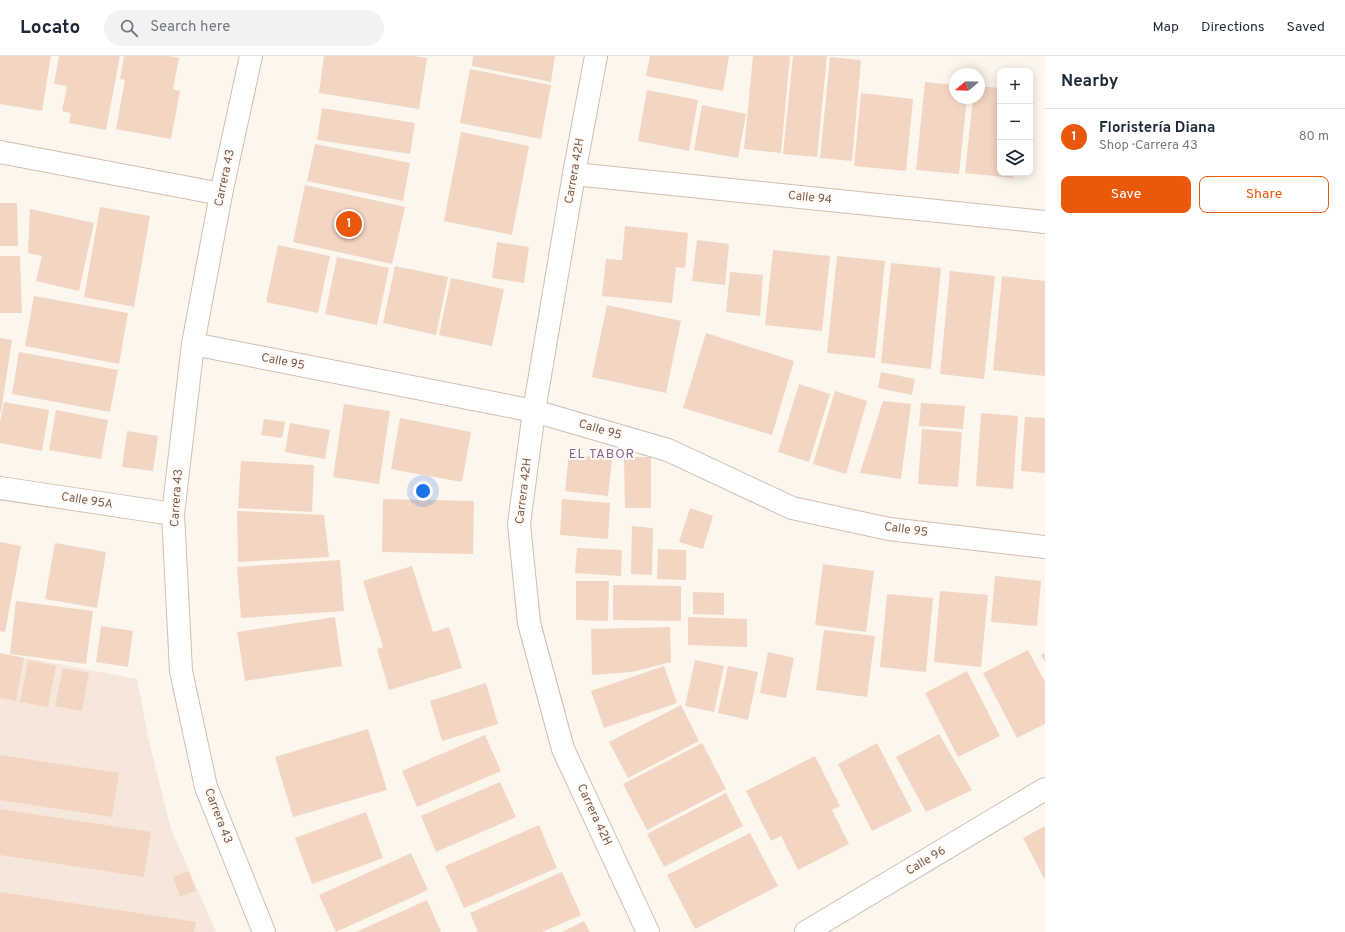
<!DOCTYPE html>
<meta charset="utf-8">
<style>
body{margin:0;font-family:Overpass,sans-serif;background:#f2f2f3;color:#1f2937}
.controls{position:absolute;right:12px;top:12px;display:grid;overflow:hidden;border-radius:8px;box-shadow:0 2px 10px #0003}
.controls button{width:36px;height:36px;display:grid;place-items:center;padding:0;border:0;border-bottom:1px solid #e0e1e3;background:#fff;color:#1f2937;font:20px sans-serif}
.compass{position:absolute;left:949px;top:12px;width:36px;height:36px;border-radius:50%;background:#fff;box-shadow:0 2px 10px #0003;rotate:251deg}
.you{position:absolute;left:423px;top:435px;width:14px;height:14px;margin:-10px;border:3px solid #fff;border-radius:50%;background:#1a73e8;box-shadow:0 0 0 6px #1a73e833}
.badge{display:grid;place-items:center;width:26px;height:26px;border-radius:50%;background:#ea580c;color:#fff;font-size:13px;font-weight:700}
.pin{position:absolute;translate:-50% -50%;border:2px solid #fff;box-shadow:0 1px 4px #0006}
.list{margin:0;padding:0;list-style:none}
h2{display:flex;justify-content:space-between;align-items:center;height:52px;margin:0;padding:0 16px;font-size:17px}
h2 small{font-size:13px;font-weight:400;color:#747a83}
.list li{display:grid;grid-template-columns:26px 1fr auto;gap:12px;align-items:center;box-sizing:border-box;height:56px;padding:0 16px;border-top:1px solid #e0e1e3}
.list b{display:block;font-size:15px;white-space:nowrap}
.list p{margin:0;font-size:13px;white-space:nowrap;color:#747a83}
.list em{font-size:13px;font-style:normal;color:#747a83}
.actions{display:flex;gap:8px;padding:12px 16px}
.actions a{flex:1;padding:9px 0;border:1px solid #ea580c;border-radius:8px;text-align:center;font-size:14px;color:#ea580c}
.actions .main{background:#ea580c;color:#fff}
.icon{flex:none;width:22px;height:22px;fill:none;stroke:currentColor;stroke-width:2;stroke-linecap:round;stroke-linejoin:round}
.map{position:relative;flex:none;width:1045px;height:876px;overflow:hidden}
header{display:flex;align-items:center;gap:24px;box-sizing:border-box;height:56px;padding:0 20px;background:#fff;border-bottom:1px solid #e0e1e3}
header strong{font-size:19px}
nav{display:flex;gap:22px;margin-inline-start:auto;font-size:14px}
.search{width:280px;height:36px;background:#f2f2f3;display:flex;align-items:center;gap:10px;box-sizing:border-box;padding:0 14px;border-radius:22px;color:#747a83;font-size:15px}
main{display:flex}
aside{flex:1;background:#fff}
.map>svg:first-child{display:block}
</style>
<header>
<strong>Locato</strong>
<div class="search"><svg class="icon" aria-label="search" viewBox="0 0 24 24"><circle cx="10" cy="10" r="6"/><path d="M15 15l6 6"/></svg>Search here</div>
<nav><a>Map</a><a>Directions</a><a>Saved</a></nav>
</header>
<main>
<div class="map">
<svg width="1045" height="876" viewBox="0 0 1045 876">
<rect width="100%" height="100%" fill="#fdf6ec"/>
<!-- residential -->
<polygon fill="#f5e8da" points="0,597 137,623 148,680 171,773 216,876 0,876"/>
<!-- building -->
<g fill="#f3d5c3">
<polygon points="0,0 51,0 42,55 0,48"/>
<polygon points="59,0 120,0 106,74 69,67 71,57 62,55 67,30 54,28"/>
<polygon points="124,0 168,0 179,2 173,33 180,35 171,83 116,73 125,24 120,23"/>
<polygon points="324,0 414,0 427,2 419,53 319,37"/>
<polygon points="473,0 555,0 551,26 472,10"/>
<polygon points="650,0 729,0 723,35 646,20"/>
<polygon points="753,0 790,0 781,97 744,93"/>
<polygon points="793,0 827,0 817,101 783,98"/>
<polygon points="830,1 861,4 852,105 820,102"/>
<polygon points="470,13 551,29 541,83 460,67"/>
<polygon points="925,26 955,29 955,42 967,42 959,118 916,114"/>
<polygon points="979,30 1000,32 1000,117 1013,117 1013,122 965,117 973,42 979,42"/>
<polygon points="647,34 698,44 689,95 638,85"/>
<polygon points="861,37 913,43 906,115 854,110"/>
<polygon points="702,49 746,58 738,102 694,94"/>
<polygon points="322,52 415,67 410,98 317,84"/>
<polygon points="461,76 529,90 512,179 444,165"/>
<polygon points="315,88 410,107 403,145 307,125"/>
<polygon points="305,129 405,151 392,208 293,186"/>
<polygon points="0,147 17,147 18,190 0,190"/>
<polygon points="100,151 150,160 134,251 84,241"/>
<polygon points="30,153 94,167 79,235 36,225 42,200 28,197"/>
<polygon points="625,170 688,177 685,212 676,211 672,247 602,240 606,203 622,204"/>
<polygon points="697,184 729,188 725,229 692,225"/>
<polygon points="497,186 529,191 524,227 492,222"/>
<polygon points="278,189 330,200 318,257 266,246"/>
<polygon points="773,194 830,200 822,275 765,269"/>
<polygon points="0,200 20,200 22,257 0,257"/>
<polygon points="837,200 885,205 875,302 827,297"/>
<polygon points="337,201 389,212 377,269 325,258"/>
<polygon points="891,207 941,212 931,313 881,307"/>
<polygon points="395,210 448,221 436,279 383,267"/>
<polygon points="950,215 995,220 984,323 940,318"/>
<polygon points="730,216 763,219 760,260 726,256"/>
<polygon points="1002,220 1045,225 1045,320 993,314"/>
<polygon points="451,222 504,233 492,290 439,279"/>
<polygon points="34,240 128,257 119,308 25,290"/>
<polygon points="607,249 681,265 666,337 592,321"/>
<polygon points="706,277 794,305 772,379 683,352"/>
<polygon points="0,282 12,284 1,356 0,356"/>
<polygon points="19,296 118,314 110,356 12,338"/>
<polygon points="881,316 915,323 912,339 878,332"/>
<polygon points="799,328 830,338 809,406 778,396"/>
<polygon points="835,335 867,345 846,418 813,408"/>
<polygon points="883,345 911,348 901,423 860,417"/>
<polygon points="4,346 49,354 42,395 0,387 0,366"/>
<polygon points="921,347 965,350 963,373 919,370"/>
<polygon points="344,348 390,355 379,428 333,421"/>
<polygon points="56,354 108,364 101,403 49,394"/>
<polygon points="981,357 1018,360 1013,433 976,430"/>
<polygon points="1025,361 1045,362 1045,417 1021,415"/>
<polygon points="400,362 471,376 462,426 391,413"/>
<polygon points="264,363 285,366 282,382 261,379"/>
<polygon points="290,367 330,374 325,403 285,396"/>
<polygon points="922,373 962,376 958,431 918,428"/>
<polygon points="127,375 158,380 153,415 122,411"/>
<polygon points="569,398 612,403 608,440 565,435"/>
<polygon points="624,401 651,401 651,452 625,452"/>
<polygon points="241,405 314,409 312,456 238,452"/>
<polygon points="383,443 474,445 473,498 382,496"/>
<polygon points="562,443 610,447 608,483 560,479"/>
<polygon points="690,452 713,460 703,493 679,486"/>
<polygon points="237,455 324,459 329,501 238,506"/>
<polygon points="632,470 653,472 652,519 631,518"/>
<polygon points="0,486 21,490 5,576 0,575"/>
<polygon points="55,487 106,496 97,552 45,543"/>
<polygon points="577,492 622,494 621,520 575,517"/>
<polygon points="658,493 686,494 686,524 657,523"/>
<polygon points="340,504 344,555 241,562 237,511"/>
<polygon points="823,508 874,515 866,576 815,569"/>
<polygon points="412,510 433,576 449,571 462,612 389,634 377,593 383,591 363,525"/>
<polygon points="995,520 1041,525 1037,570 991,566"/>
<polygon points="576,525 609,525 608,565 576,564"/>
<polygon points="613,529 681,530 681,565 613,564"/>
<polygon points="940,535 988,539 981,611 934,606"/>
<polygon points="693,536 724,537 724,559 693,558"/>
<polygon points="887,538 933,542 926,616 880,611"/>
<polygon points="16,545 93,555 86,608 10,598"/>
<polygon points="335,561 342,610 245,625 237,576"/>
<polygon points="688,561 747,563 747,591 688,589"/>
<polygon points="101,570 133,575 128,611 96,606"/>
<polygon points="670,571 671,606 632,616 592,619 591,573"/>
<polygon points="824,574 875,580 867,641 816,634"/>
<polygon points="1028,594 1045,626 1045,668 1017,682 983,617"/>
<polygon points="768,596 794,602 786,642 760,637"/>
<polygon points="0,597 24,602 16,645 0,642"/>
<polygon points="1045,597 1045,606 1041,599"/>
<polygon points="28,604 56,610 48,651 20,646"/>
<polygon points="695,604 724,610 714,656 685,650"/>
<polygon points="664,610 677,647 604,672 591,635"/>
<polygon points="728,610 758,616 748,664 718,657"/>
<polygon points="63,612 89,617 82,655 55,650"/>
<polygon points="967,615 1000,680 958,701 925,637"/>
<polygon points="486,627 498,668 442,685 430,645"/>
<polygon points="681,649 699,685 628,722 609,686"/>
<polygon points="368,673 387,734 293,761 275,701"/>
<polygon points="939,678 972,734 926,756 896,701"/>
<polygon points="485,679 501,715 417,751 402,715"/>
<polygon points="702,687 726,733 647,774 623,728"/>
<polygon points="877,687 912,755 872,775 838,708"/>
<polygon points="0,699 119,717 112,761 0,744"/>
<polygon points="815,700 840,750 832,754 849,788 798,814 781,780 771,785 746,735"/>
<polygon points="500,726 516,761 436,796 421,760"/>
<polygon points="726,737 743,770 664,811 647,778"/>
<polygon points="0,753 151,776 144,821 0,799"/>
<polygon points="366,756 383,802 312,828 295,782"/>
<polygon points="539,769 557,812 464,852 445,810"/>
<polygon points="1045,770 1045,824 1023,782"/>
<polygon points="750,777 778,830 695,873 667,819"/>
<polygon points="411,797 428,834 336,876 319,839"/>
<polygon points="189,815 196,835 180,840 173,821"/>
<polygon points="562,816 581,859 542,876 478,876 470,857"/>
<polygon points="0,836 196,866 194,876 0,876"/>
<polygon points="427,844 441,876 356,876"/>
<polygon points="584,865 590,876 562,876"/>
</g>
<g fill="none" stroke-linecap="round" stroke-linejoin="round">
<!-- minor casing -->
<g stroke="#d1beb0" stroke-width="24">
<g id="minor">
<polyline points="251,0 221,138 193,288 173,458 181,615 206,731 264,876"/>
<polyline points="596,0 574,118 534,355 519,468 529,567 563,693 648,876"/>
<polyline points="0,96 221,138"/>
<polyline points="574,118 1045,166"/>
<polyline points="193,288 534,355 668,394 792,452 889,473 1045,491"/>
<polyline points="0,432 173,458"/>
<polyline points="806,876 1045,733"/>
</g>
</g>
<!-- minor -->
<use href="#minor" stroke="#fff" stroke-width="22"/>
</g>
<g text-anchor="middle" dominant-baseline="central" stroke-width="4" stroke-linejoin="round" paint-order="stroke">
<!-- street labels -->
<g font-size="12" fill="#7a5c4d" stroke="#fffaf3">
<text transform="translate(575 115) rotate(-80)">Carrera 42H</text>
<text transform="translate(225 122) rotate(-78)">Carrera 43</text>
<text transform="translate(810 142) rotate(6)">Calle 94</text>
<text transform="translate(283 306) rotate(11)">Calle 95</text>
<text transform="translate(600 374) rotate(16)">Calle 95</text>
<text transform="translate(524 435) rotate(-83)">Carrera 42H</text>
<text transform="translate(177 442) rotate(-86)">Carrera 43</text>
<text transform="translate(87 445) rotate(9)">Calle 95A</text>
<text transform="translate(906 474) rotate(8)">Calle 95</text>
<text transform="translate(594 759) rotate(65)">Carrera 42H</text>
<text transform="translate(218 760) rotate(69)">Carrera 43</text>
<text transform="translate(926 805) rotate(-31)">Calle 96</text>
</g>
<!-- neighbourhood labels -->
<g font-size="13" letter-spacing="1" fill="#846695" stroke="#fffaf3">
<text x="602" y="399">EL TABOR</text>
</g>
</g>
</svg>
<div class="controls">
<button>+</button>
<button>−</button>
<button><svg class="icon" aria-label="layers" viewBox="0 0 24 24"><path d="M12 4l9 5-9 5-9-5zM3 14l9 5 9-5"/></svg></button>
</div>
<svg class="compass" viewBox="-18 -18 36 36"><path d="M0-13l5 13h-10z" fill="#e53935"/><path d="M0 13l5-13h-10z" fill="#747a83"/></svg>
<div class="you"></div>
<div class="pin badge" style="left:349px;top:168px">1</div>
</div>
<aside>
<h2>Nearby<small></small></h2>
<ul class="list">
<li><span class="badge">1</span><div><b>Floristería Diana</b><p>Shop · Carrera 43</p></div><em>80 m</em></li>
</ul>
<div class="actions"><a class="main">Save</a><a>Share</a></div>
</aside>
</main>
